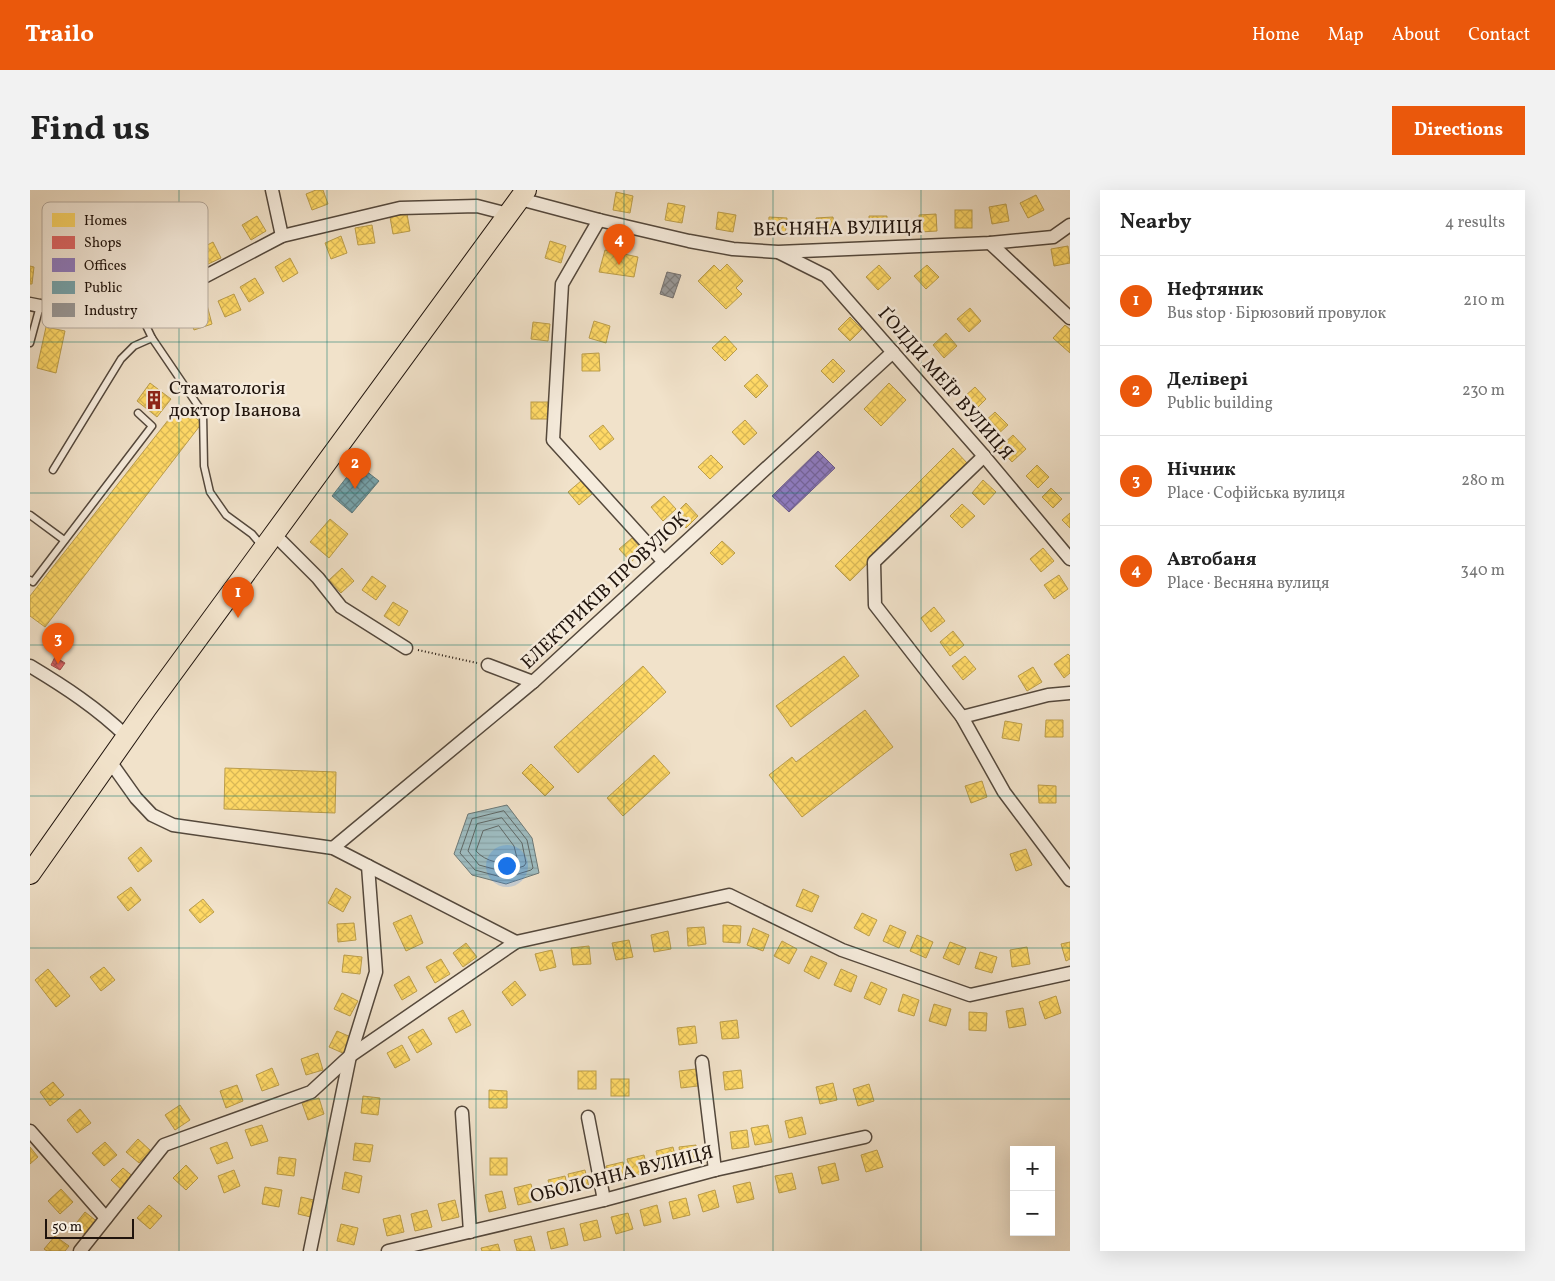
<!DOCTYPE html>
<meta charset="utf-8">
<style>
body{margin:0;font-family:Vollkorn,serif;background:#f2f2f2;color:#222}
.controls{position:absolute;right:15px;bottom:15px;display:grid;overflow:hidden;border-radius:0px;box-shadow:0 5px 20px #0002}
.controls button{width:45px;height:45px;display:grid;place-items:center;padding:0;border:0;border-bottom:1px solid #e0e0e0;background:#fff;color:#222;font:25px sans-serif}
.scale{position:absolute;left:15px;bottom:12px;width:89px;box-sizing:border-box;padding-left:5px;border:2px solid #20140d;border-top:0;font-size:14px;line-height:18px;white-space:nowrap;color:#20140d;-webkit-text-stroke:4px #f6ecdd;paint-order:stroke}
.you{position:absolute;left:476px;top:675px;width:18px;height:18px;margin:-12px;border:4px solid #fff;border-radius:50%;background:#1a73e8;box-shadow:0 0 0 8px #1a73e833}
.badge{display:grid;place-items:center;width:32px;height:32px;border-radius:50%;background:#ea580c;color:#fff;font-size:16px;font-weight:700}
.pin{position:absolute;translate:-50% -41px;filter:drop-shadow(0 1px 2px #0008)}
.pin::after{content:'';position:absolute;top:26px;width:18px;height:15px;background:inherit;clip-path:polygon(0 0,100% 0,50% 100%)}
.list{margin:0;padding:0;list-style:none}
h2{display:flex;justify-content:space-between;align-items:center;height:65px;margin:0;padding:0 20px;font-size:21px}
h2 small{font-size:16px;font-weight:400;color:#767676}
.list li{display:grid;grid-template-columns:32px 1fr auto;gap:15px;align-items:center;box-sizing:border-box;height:90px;padding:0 20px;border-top:1px solid #e0e0e0}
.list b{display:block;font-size:19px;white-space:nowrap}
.list p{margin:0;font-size:16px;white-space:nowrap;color:#767676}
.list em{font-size:16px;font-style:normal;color:#767676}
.map{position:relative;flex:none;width:1040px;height:1061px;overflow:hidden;border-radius:0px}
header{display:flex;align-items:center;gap:30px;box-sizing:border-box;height:70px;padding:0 25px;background:#ea580c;color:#fff}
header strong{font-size:24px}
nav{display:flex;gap:28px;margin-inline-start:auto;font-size:18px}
.intro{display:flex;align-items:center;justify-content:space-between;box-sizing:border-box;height:120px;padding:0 30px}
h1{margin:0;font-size:35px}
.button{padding:12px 22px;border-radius:0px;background:#ea580c;color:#fff;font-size:18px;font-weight:700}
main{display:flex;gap:30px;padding:0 30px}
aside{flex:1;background:#fff;border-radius:0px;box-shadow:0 5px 20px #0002}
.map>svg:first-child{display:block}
</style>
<header>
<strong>Trailo</strong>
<nav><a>Home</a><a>Map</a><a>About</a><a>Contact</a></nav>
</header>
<div class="intro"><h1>Find us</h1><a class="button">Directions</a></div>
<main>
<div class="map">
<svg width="1040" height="1061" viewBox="0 0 1040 1061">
<defs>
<pattern id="water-rules" width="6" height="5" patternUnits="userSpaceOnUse" patternTransform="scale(1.25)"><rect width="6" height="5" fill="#9ebcc0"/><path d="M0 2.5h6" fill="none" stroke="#88a1a4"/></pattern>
<pattern id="homes-cross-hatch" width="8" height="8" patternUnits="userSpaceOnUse" patternTransform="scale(1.25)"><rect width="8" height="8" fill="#ffd966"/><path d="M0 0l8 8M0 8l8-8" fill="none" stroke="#dab957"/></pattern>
<pattern id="shops-cross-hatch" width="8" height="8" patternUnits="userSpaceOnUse" patternTransform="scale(1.25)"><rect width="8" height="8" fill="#e06666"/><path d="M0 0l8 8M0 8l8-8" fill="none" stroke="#b55352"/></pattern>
<pattern id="offices-cross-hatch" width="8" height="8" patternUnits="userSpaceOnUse" patternTransform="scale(1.25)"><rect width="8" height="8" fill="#8e7cc3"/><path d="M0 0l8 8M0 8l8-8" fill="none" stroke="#74649d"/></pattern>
<pattern id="public-cross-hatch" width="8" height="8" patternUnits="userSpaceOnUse" patternTransform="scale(1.25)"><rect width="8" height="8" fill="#76a5af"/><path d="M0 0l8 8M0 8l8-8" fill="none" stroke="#60858d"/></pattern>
<pattern id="industry-cross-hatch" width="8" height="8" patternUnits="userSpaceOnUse" patternTransform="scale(1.25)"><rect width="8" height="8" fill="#999"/><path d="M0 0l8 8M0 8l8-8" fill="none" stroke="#7c7c7b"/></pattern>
</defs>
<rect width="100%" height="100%" fill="#f1e2ca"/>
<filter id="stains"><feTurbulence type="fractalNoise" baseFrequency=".004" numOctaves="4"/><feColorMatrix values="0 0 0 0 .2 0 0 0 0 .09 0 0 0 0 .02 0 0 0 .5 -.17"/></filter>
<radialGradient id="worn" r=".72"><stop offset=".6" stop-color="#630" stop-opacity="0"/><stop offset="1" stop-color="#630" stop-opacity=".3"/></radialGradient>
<!-- water -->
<polygon fill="url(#water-rules)" stroke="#6c7978" points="477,615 502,648 509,683 476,694 442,685 424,664 438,624"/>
<!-- homes -->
<g fill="url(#homes-cross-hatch)" stroke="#bc9e4b">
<polygon points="286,0 293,0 298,14 282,20 276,4"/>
<polygon points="586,2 603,6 600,23 583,20"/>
<polygon points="1006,5 1014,20 998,28 990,13"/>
<polygon points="638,13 655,16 652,33 635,30"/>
<polygon points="976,14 979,31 962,34 959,17"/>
<rect x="925" y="20" width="17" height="18"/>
<polygon points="688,22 706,25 703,42 686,39"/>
<polygon points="377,24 380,41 363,44 360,27"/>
<polygon points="906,24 907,41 890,42 889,25"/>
<polygon points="227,26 236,41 221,50 212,35"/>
<polygon points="839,26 857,26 857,43 840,44"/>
<polygon points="739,27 757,28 755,46 738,44"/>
<polygon points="803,27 805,44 787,46 786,28"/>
<polygon points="342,35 345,53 328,55 325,38"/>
<polygon points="311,46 317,63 301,69 295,53"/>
<polygon points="520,51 536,56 531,73 515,68"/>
<polygon points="183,52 191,68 176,75 168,60"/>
<polygon points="1038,56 1040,73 1024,76 1021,59"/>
<polygon points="575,60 608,67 604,87 569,82"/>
<polygon points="260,68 268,83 253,92 245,77"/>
<polygon points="697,74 713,91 706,98 712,104 696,119 668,91 684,75 690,81"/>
<polygon points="849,75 861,88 848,100 836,87"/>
<polygon points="897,75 909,87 896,99 884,86"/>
<polygon points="0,76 4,77 2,94 0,94"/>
<polygon points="225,88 234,103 219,112 210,97"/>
<polygon points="204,104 211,120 195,127 188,111"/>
<polygon points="177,115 182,134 164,140 158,121"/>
<polygon points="940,118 951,131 939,142 927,129"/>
<polygon points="820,127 832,139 820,151 808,139"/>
<polygon points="564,131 580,136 576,153 559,148"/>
<polygon points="503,132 520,134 518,151 501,149"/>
<polygon points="1035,135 1040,139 1040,163 1023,148"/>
<polygon points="16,137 35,141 26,183 7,178"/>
<polygon points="916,143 927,156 914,168 903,155"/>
<polygon points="695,146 707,159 695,171 682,158"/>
<polygon points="569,163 570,181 552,181 552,164"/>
<polygon points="803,169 815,181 803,193 791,181"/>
<polygon points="727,184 738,196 726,208 714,196"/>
<polygon points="120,193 141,209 127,227 107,211"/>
<polygon points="859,193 876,210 851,236 834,219"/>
<polygon points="945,197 956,209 945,220 933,208"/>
<rect x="501" y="212" width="17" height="17"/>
<polygon points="150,215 172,233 15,437 0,426 0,406"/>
<polygon points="965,222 978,235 966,246 953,233"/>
<polygon points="715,230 727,243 714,255 702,242"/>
<polygon points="573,235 584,249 570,260 559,246"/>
<polygon points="983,245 996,259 982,272 969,258"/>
<polygon points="923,258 938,274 820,391 805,376"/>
<polygon points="681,265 693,277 680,289 668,277"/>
<polygon points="1007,275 1019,287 1008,298 996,286"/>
<polygon points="953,290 966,302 954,315 942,303"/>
<polygon points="551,291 562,304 549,315 538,302"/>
<polygon points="1021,298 1032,309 1023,318 1012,307"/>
<polygon points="634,306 646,319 633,331 621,317"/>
<polygon points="656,313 668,326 656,338 644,325"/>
<polygon points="932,314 945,326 932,338 920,326"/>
<polygon points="1040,323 1040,338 1032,330"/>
<polygon points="300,329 318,344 299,368 280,352"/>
<polygon points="602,348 613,361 601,372 589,359"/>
<polygon points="692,351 705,363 692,375 680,363"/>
<polygon points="1013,358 1024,371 1011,382 1000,369"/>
<polygon points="312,378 324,391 311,403 299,390"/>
<polygon points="1029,385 1038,399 1024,409 1014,395"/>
<polygon points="342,386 356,396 346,410 332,400"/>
<polygon points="363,412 378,421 369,436 354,426"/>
<polygon points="904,417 915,431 901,442 891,428"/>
<polygon points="923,441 934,455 920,466 910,452"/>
<polygon points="1038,464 1040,466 1040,483 1034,488 1024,474"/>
<polygon points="814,466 829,486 761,537 746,516"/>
<polygon points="935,466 946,479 933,490 922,476"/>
<polygon points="613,476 636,502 548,583 524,557"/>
<polygon points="1003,477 1012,492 997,501 988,486"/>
<polygon points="835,520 863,557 772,627 739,585 762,567 766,572"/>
<polygon points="1016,530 1033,530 1033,547 1015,547"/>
<polygon points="975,531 992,534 989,551 972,548"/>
<polygon points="624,565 640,583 593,626 577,608"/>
<polygon points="501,574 524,597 515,606 492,583"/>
<polygon points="195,578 306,582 305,623 194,619"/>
<polygon points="952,591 957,607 941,613 935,596"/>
<polygon points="1008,595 1026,596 1026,613 1009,613"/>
<polygon points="111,657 122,671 108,682 98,668"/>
<polygon points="996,659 1002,675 986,681 980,664"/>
<polygon points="101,697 111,710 98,721 87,707"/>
<polygon points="306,698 321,707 313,722 298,713"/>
<polygon points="773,699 789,706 782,722 766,716"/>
<polygon points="173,709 184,722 170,733 159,720"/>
<polygon points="832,723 847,730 839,746 824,738"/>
<polygon points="381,725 393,753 376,761 363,733"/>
<polygon points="324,733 326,750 308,752 307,734"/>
<polygon points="693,735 711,736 710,753 693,752"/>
<polygon points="860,735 876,742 869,758 853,751"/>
<polygon points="674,737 676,754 658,756 657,738"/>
<polygon points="723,738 739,745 733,761 717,755"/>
<polygon points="638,741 641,759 624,762 621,745"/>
<polygon points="887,745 903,752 896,768 880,761"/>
<polygon points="599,750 603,767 586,770 582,753"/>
<polygon points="752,751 767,759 759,774 744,766"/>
<polygon points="920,752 936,758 929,775 913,768"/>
<polygon points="1040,752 1040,769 1036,771 1031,754"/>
<polygon points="436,753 447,767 433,777 423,763"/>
<polygon points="559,756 561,774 543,775 541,758"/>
<polygon points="997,757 1000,774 982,777 980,760"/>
<polygon points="522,760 526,777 510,781 505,764"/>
<polygon points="950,762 967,767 962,783 945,778"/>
<polygon points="314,765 332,767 330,784 312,782"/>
<polygon points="781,766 797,773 789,789 774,781"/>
<polygon points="411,769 420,784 405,793 396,777"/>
<polygon points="74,777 85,790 71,801 60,787"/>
<polygon points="18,779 40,806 26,817 5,790"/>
<polygon points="811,779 827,786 821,802 804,795"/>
<polygon points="379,786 387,801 372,810 364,795"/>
<polygon points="485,791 496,805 482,816 472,802"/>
<polygon points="841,792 857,799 850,815 834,808"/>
<polygon points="312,803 328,811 320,826 304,819"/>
<polygon points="873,804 889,810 884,826 868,821"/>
<polygon points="1026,806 1031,823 1015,829 1009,812"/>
<polygon points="904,814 921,819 916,836 899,831"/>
<polygon points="993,818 996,835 979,838 976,821"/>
<polygon points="433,820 441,835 426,843 418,828"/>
<polygon points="939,822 957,823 956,841 939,840"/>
<polygon points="707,830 709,848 692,849 690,832"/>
<polygon points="665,836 667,853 649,855 647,838"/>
<polygon points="393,839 402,854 387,863 378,847"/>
<polygon points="307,841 323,848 315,864 299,857"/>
<polygon points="372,855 380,870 365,878 357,863"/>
<polygon points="288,863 293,880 276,885 271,869"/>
<polygon points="242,878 249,895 232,901 226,885"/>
<polygon points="666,879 668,896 651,898 649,881"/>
<polygon points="711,880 713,898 695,900 693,882"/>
<rect x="548" y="881" width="18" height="18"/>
<rect x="581" y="889" width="18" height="17"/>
<polygon points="23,892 34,905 20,916 10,902"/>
<polygon points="803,893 807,910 790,914 786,897"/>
<polygon points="839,894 844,911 828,916 823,899"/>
<polygon points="207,895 213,911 196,918 190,901"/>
<polygon points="459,900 477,901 477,918 459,918"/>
<polygon points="333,906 350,908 348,925 331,923"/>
<polygon points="289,908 294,924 278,930 272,913"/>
<polygon points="150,915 160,930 145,940 135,925"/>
<polygon points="50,919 61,933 47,943 37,930"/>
<polygon points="772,927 776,944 759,948 755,931"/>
<polygon points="232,935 238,951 221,956 215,940"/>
<polygon points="738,935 742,952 725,955 721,938"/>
<polygon points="717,940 719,957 702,959 700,942"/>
<polygon points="108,949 121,961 109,973 96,962"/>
<polygon points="75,952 87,965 74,976 62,963"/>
<polygon points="197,952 203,968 187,974 180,958"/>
<polygon points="325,953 343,955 340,972 323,970"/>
<polygon points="666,955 668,973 651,974 649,957"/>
<polygon points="0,957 8,967 0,974"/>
<polygon points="643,957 647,974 630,978 626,961"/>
<polygon points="847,960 853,977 836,982 831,965"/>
<polygon points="614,965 618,982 602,986 597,969"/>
<polygon points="249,967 266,969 264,986 247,984"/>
<rect x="460" y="968" width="17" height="17"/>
<polygon points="593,972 597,989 580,993 576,976"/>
<polygon points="805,973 809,990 792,994 788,977"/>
<polygon points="156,975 168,988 156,1000 143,988"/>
<polygon points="93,978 106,989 94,1002 81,990"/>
<polygon points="204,980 210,996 194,1003 188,986"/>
<polygon points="555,980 559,997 542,1001 538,984"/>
<polygon points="315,982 332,986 329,1003 312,999"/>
<polygon points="762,983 766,999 749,1003 745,986"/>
<polygon points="535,986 539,1003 522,1007 518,990"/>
<polygon points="720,992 724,1009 707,1013 703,996"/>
<polygon points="501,994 505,1011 488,1015 484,998"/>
<polygon points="235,997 252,1000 249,1017 232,1014"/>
<polygon points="31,999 43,1012 30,1024 18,1011"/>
<polygon points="685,1000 689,1017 673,1022 668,1005"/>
<polygon points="472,1001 476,1018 459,1022 455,1005"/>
<polygon points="271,1007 288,1011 285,1028 268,1024"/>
<polygon points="656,1008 660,1025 643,1029 639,1012"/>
<polygon points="425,1010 429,1027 412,1031 408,1014"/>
<polygon points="119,1015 132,1026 120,1039 107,1028"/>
<polygon points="627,1015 631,1032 614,1036 610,1020"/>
<polygon points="397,1020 402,1037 385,1041 381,1024"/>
<polygon points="55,1022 69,1033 58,1046 44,1036"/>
<polygon points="598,1023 603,1039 586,1044 581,1027"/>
<polygon points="370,1025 374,1042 357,1046 353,1029"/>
<polygon points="567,1030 571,1047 554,1051 550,1034"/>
<polygon points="311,1034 328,1038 324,1055 307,1051"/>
<polygon points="534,1038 538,1055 521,1059 517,1042"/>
<polygon points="25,1046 39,1056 35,1061 17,1061 14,1059"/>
<polygon points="501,1046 505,1061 487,1061 484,1050"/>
<polygon points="468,1054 470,1061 452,1061 451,1058"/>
</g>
<!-- shops -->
<polygon fill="url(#shops-cross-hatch)" stroke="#a64d4b" points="25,467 35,473 30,480 21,475"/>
<!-- offices -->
<polygon fill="url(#offices-cross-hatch)" stroke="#6d5d8c" points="788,261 805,278 759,322 742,306"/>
<!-- public -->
<polygon fill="url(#public-cross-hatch)" stroke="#5c7a7e" points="327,274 349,291 322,323 302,306"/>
<!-- industry -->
<polygon fill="url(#industry-cross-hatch)" stroke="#75716f" points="637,82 651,85 643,108 630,104"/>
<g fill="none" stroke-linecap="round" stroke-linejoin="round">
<!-- shore -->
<g stroke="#5f6866" stroke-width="1">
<polygon points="474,621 497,650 503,678 501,680 475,688 445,680 430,663 442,629"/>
<polygon points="472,628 492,653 496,673 494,676 475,682 449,675 438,661 447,634"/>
<path d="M469 636 484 656 487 668 485 671C472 675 456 672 446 661L453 641Z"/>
</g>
<!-- service casing -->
<g stroke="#54483c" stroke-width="9">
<g id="service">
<polyline points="109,121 122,148 173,223 174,276 180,302 196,325 222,344 232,356"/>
<polyline points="0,153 10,116"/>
<polyline points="23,280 91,169 104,156 122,148"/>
<polyline points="0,325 34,350"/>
<polyline points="0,390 3,392 122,236 108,223"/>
</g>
</g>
<!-- minor casing -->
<g stroke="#54483c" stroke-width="15">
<g id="minor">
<polyline points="242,0 252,46"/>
<polyline points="490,9 569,30 659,51 703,59 748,62 960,53 1023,47 1040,35"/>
<polyline points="569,30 532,94 523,250 634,372"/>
<polyline points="960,53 1040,128"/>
<polyline points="750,63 796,86 954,266 1040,369"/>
<polyline points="0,114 10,116 109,121 252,46 370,18 447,16 478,24"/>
<polyline points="954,266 844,372 845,415 932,527 974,602 1040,690"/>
<polyline points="244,344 288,388 311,417 376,458"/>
<polyline points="458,475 503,492"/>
<path d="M0 476C35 497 67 518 96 546"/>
<polyline points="932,527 1018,505 1040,503"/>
<polyline points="79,570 106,608 122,625 143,635 303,658 338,676 346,782 320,866 280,1061"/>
<polyline points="303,658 503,492 863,162"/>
<polyline points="338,676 486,752"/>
<polyline points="672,872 685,980"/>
<polyline points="432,923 440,1042"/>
<polyline points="558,927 574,1010"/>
<polyline points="0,941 76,1028"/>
<polyline points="50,1061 134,955 281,902 320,866 486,752 699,705 812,760 940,805 1040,783"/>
<polyline points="358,1061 574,1010 685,980 835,947"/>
</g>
</g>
<!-- trunk casing -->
<g stroke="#20140d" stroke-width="22">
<polyline id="trunk" points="0,684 116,519 496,0"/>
</g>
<!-- path -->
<polyline stroke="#20140d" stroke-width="2" stroke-dasharray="1 2.5" stroke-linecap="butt" points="388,460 447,473"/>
<!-- service -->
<use href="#service" stroke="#f6ecdd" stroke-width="6"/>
<!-- minor -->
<use href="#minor" stroke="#f6ecdd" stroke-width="12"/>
<!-- trunk -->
<use href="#trunk" stroke="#f1e2ca" stroke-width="20"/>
</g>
<!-- grid -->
<path fill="none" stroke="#0f766e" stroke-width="1" stroke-opacity="0.55" d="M149 0V1061M297 0V1061M446 0V1061M594 0V1061M743 0V1061M891 0V1061M0 152H1040M0 303H1040M0 455H1040M0 606H1040M0 758H1040M0 909H1040"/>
<!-- icons -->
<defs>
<g id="building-bare" transform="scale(1.5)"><path d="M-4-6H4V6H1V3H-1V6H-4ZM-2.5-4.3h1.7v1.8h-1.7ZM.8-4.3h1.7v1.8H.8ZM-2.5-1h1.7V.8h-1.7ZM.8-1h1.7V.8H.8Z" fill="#8f2418" stroke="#f6ecdd" stroke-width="2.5" paint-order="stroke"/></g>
</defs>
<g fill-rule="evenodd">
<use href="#building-bare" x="124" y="210"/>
</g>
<g text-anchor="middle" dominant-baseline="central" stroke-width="5" stroke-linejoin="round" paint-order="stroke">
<!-- street labels -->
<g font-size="19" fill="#20140d" stroke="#f6ecdd">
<text transform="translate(808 39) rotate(-1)">ВЕСНЯНА ВУЛИЦЯ</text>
<text transform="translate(915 194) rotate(49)">ҐОЛДИ МЕЇР ВУЛИЦЯ</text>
<text transform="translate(575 401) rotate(-43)">ЕЛЕКТРИКІВ ПРОВУЛОК</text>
<text transform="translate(592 985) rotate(-14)">ОБОЛОННА ВУЛИЦЯ</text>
</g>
<!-- poi labels -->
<g font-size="19" fill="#20140d" stroke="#f6ecdd" text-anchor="start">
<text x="139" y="199">Стаматологія<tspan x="139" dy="22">доктор Іванова</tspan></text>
</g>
</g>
<!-- legend -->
<rect x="12" y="12" width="166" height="126" rx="8" fill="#f6ecdd" stroke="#b6ab9f" stroke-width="1"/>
<rect x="22" y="23" width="23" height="14" fill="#ffd966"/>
<rect x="22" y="46" width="23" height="13" fill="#e06666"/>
<rect x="22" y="68" width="23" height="14" fill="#8e7cc3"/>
<rect x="22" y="91" width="23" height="13" fill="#76a5af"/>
<rect x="22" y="113" width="23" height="14" fill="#999"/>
<g font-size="14" fill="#20140d">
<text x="54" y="35">Homes</text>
<text x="54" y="57">Shops</text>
<text x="54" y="80">Offices</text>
<text x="54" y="102">Public</text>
<text x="54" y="125">Industry</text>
</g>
<rect width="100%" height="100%" filter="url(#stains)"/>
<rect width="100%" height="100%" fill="url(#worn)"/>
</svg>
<div class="controls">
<button>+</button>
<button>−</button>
</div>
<div class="scale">50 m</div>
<div class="you"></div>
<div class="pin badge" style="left:208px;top:428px">1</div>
<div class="pin badge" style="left:325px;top:299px">2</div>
<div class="pin badge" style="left:28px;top:474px">3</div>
<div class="pin badge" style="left:589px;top:75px">4</div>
</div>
<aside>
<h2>Nearby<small>4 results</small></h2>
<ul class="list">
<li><span class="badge">1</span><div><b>Нефтяник</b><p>Bus stop · Бірюзовий провулок</p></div><em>210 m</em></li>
<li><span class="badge">2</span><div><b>Делівері</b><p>Public building</p></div><em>230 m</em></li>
<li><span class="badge">3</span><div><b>Нічник</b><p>Place · Софійська вулиця</p></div><em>280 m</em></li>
<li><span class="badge">4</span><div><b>Автобаня</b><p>Place · Весняна вулиця</p></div><em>340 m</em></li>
</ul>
</aside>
</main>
